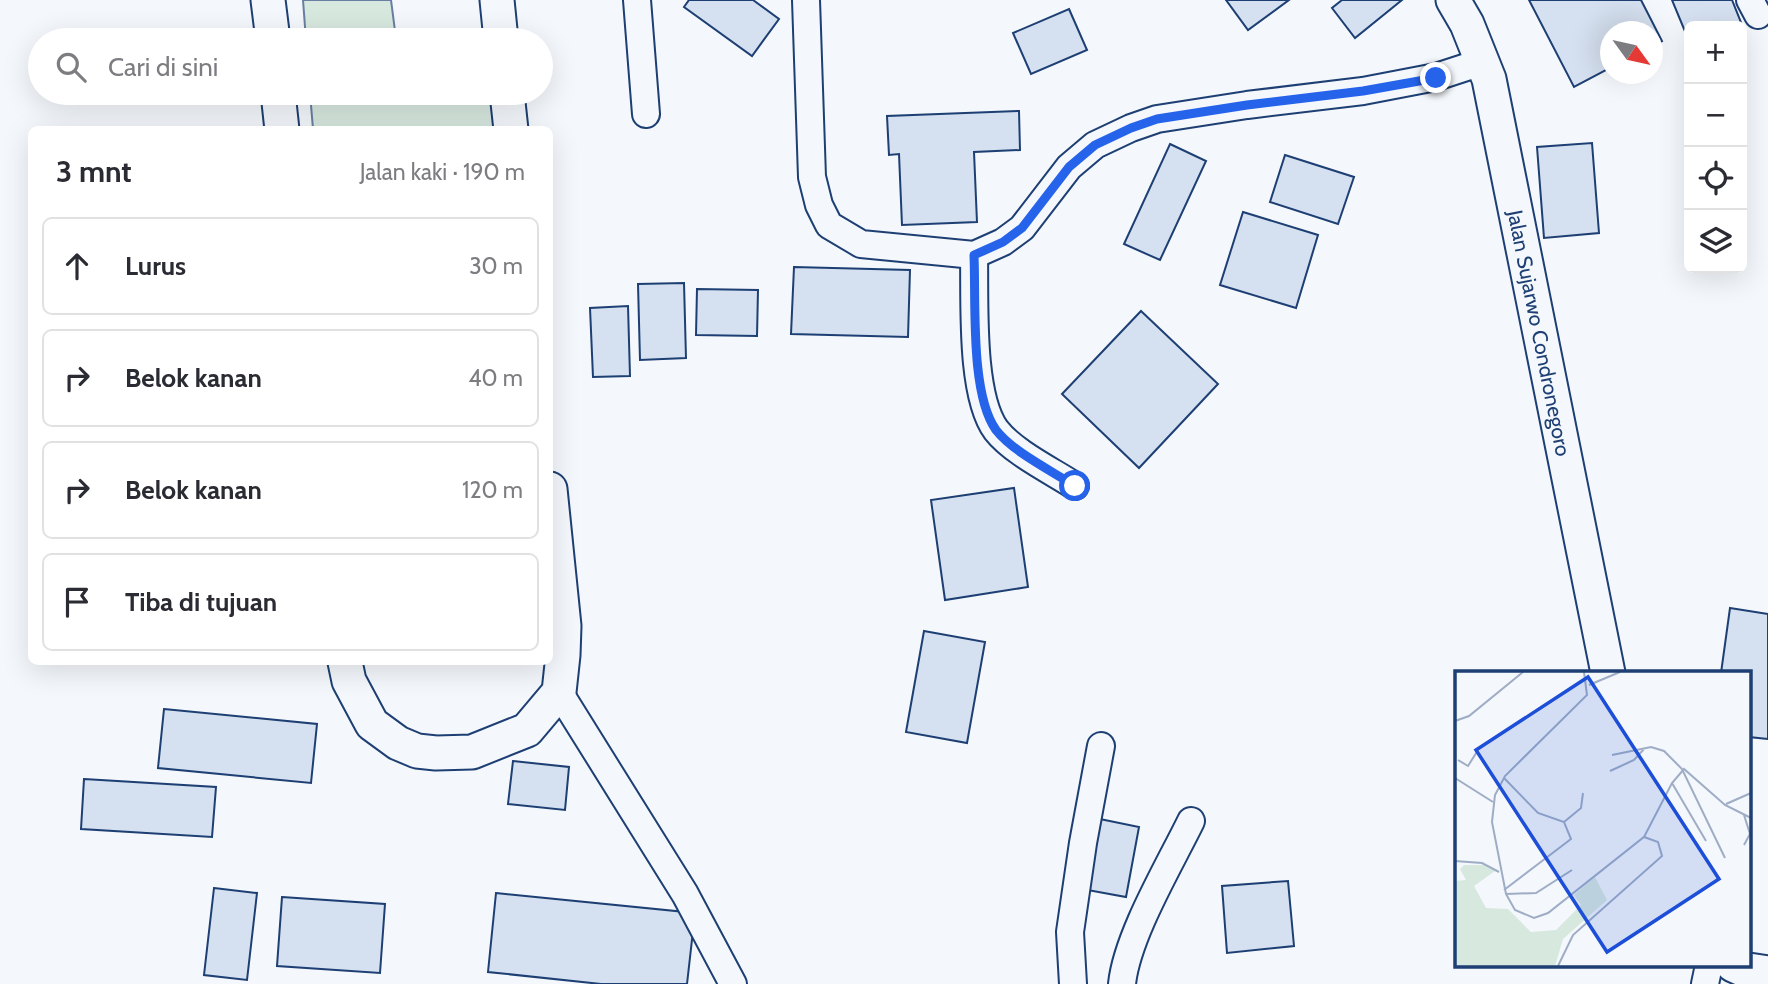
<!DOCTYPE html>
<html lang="id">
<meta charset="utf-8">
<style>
body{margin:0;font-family:Cabin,sans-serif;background:#f7f7f7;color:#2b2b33}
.controls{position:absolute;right:21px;top:21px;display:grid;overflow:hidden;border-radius:10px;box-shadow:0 7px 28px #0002}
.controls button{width:63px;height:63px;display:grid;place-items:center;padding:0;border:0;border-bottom:2px solid #e1e1e2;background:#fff;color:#2b2b33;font:35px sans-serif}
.compass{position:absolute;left:1600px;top:21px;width:63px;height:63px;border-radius:50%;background:#fff;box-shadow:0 7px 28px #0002;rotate:123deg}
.stop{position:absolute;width:21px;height:21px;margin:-16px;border:5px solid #2563eb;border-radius:50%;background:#fff}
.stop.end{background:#2563eb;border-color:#fff;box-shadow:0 2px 7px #0008}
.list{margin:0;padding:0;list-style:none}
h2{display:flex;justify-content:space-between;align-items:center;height:91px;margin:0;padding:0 28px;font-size:30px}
h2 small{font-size:23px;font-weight:400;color:#7c7c81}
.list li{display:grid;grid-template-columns:46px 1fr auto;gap:21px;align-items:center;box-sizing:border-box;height:98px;margin:0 14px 14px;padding:0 14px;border:2px solid #e1e1e2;border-radius:10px}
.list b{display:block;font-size:26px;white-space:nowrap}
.list em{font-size:23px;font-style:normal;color:#7c7c81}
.icon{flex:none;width:38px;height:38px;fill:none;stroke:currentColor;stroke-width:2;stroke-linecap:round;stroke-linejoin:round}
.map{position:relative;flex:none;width:1768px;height:984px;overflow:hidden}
.search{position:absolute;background:#fff;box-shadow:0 7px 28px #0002;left:28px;top:28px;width:525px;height:77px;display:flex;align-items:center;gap:18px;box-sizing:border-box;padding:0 24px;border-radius:38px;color:#7c7c81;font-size:26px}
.panel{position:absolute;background:#fff;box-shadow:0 7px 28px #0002;left:28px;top:126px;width:525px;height:539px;border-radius:10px}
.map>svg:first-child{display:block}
</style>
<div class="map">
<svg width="1768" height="984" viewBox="0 0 1768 984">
<rect width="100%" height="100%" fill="#f4f7fb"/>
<!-- green -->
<g fill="#d7e8df" stroke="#687fa3" stroke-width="2">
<polygon points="303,0 391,0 395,31 483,29 484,40 306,40"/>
<polygon points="310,93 490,93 494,129 313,129"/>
</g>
<!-- building -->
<g fill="#d5e0f0" stroke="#1d3f73" stroke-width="2">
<polygon points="689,0 753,0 779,19 752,56 684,7"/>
<polygon points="1226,0 1289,0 1248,30"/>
<polygon points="1342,0 1402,0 1355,38 1332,8"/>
<polygon points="1529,0 1641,0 1662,41 1652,46 1652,32 1610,32 1610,68 1574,87"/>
<polygon points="1672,0 1732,0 1742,25 1689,26 1689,41"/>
<polygon points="1069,9 1087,50 1031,74 1013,33"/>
<polygon points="1019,111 1020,150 974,152 977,222 902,225 899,154 889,155 887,116"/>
<polygon points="1592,143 1599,233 1544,238 1537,147"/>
<polygon points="1170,144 1206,161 1160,260 1124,244"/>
<polygon points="1285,155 1354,177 1338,224 1270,202"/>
<polygon points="1243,212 1318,235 1296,308 1220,285"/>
<polygon points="794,267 910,270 908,337 791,334"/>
<polygon points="684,283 686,358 640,360 638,284"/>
<polygon points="697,289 758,290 757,336 696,335"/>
<polygon points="628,306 630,376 593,377 590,308"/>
<polygon points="1141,311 1218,384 1139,468 1062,394"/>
<polygon points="1014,488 1028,587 945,600 931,500"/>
<polygon points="1730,608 1768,614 1768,739 1749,737 1749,673 1721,673"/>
<polygon points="924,631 985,642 967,743 906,732"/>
<polygon points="164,709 317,724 311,783 158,768"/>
<polygon points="513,761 569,767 565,810 508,804"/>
<polygon points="84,779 216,787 212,837 81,829"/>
<polygon points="1095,818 1139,827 1126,897 1082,889"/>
<polygon points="1288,881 1294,946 1227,953 1222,886"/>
<polygon points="214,888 257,893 247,980 204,975"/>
<polygon points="496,893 695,913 687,984 601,984 488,972"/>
<polygon points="282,897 385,904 380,973 277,966"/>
</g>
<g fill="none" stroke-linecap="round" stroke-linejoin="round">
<!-- minor casing -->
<g stroke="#1d3f73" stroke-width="30">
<g id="minor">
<polyline points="637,0 646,114"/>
<polyline points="806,0 812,177 819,205 829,225 861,244 974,255 1003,242 1022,228 1069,167 1095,145 1131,128 1157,119 1247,105 1363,91 1436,77 1482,62"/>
<polyline points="1750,0 1758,15"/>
<path d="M974 255C975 301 970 394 996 430 1013 452 1052 471 1075 486"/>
<polyline points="559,692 685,894 733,984"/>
<polyline points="1073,984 1070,932 1083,843 1101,746"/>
<path d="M1122 984C1127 936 1169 866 1191 821"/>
<polyline points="1705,984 1709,965"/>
</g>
</g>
<!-- tertiary casing -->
<g stroke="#1d3f73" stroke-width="37">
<g id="tertiary">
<polyline points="268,0 273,40"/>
<polyline points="497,0 501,40"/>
<path id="s1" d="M1453 0 1467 24 1489 79 1608 673"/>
<polyline points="278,93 282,130"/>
<polyline points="507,93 511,130"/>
<polyline points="345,662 349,681 372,724 398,743 417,751 436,753 472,752 527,730 559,692 563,655 564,626 550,489"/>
<polyline points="1733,965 1742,969 1768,973"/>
</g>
</g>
<!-- minor -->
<use href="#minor" stroke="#f4f7fb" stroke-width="26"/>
<!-- tertiary -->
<use href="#tertiary" stroke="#f4f7fb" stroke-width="33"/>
</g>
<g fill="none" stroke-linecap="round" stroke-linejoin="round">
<!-- route -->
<path stroke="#2563eb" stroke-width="9" d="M1075 486C1052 471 1013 452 996 430 970 394 976 301 974 255L1003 242 1022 228 1069 167 1095 145 1131 128 1157 119 1247 105 1363 91 1436 78"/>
</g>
<g text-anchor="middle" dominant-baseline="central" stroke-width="5" stroke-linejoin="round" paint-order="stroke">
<!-- street labels -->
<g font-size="21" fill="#1d3f73" stroke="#f4f7fb">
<text stroke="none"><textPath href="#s1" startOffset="346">Jalan Sujarwo Condronegoro</textPath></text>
</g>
</g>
<!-- overview -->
<g transform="translate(1455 671)">
<rect width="296" height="296" fill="#f4f7fb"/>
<path d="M9 194H28L40 200 19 215 31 237 53 238 76 261 101 259 126 234 119 224 140 206 152 229 108 268 100 295H0V210L11 209 5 198Z" fill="#d7e8df"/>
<path fill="none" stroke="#9eadc5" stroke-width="2" d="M134 14 165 1M0 50 14 45 68 1M157 84 196 76 209 80 227 98 270 187M3 89 13 95 23 79M155 100 179 89 190 77M0 107 38 131M217 112 251 170M271 133 296 122M289 144 295 163 289 174M109 151 126 137 128 122M189 166 217 112 229 98 270 134 296 147M0 190 27 192 44 201M49 219 116 168 109 151 83 142 49 107M51 223 81 222 117 199M103 295 118 264 207 185 203 171 189 166 93 242 79 247 60 239 51 223 37 151 40 124 50 105 132 24 129 1"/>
<path fill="#1d4ed8" fill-opacity="0.15" stroke="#1d4ed8" stroke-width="3.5" d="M133 6 264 208 152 281 21 79Z"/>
<rect width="296" height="296" fill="none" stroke="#1d3f73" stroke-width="3.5"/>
</g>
</svg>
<div class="controls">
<button>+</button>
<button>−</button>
<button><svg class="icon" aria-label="locate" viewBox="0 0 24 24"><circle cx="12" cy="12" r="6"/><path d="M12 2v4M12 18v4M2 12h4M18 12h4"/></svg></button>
<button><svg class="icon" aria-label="layers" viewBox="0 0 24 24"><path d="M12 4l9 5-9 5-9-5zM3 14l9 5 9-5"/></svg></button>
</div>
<svg class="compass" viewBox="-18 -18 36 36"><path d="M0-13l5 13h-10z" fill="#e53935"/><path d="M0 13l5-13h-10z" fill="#7c7c81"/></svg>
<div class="stop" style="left:1075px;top:486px"></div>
<div class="stop end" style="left:1436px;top:78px"></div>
<div class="search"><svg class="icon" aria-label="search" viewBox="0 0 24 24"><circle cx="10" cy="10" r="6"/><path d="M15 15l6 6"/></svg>Cari di sini</div>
<section class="panel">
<h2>3 mnt<small>Jalan kaki · 190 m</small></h2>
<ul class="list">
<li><svg class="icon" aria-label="ahead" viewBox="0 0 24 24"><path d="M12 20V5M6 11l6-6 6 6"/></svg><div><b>Lurus</b></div><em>30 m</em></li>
<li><svg class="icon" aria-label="right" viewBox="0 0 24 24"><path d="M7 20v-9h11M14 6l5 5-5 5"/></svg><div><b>Belok kanan</b></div><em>40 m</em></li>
<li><svg class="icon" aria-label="right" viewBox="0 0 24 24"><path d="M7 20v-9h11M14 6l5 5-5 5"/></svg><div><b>Belok kanan</b></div><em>120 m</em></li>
<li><svg class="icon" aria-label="arrive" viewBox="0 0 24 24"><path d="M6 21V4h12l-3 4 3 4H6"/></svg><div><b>Tiba di tujuan</b></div></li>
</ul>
</section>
</div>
